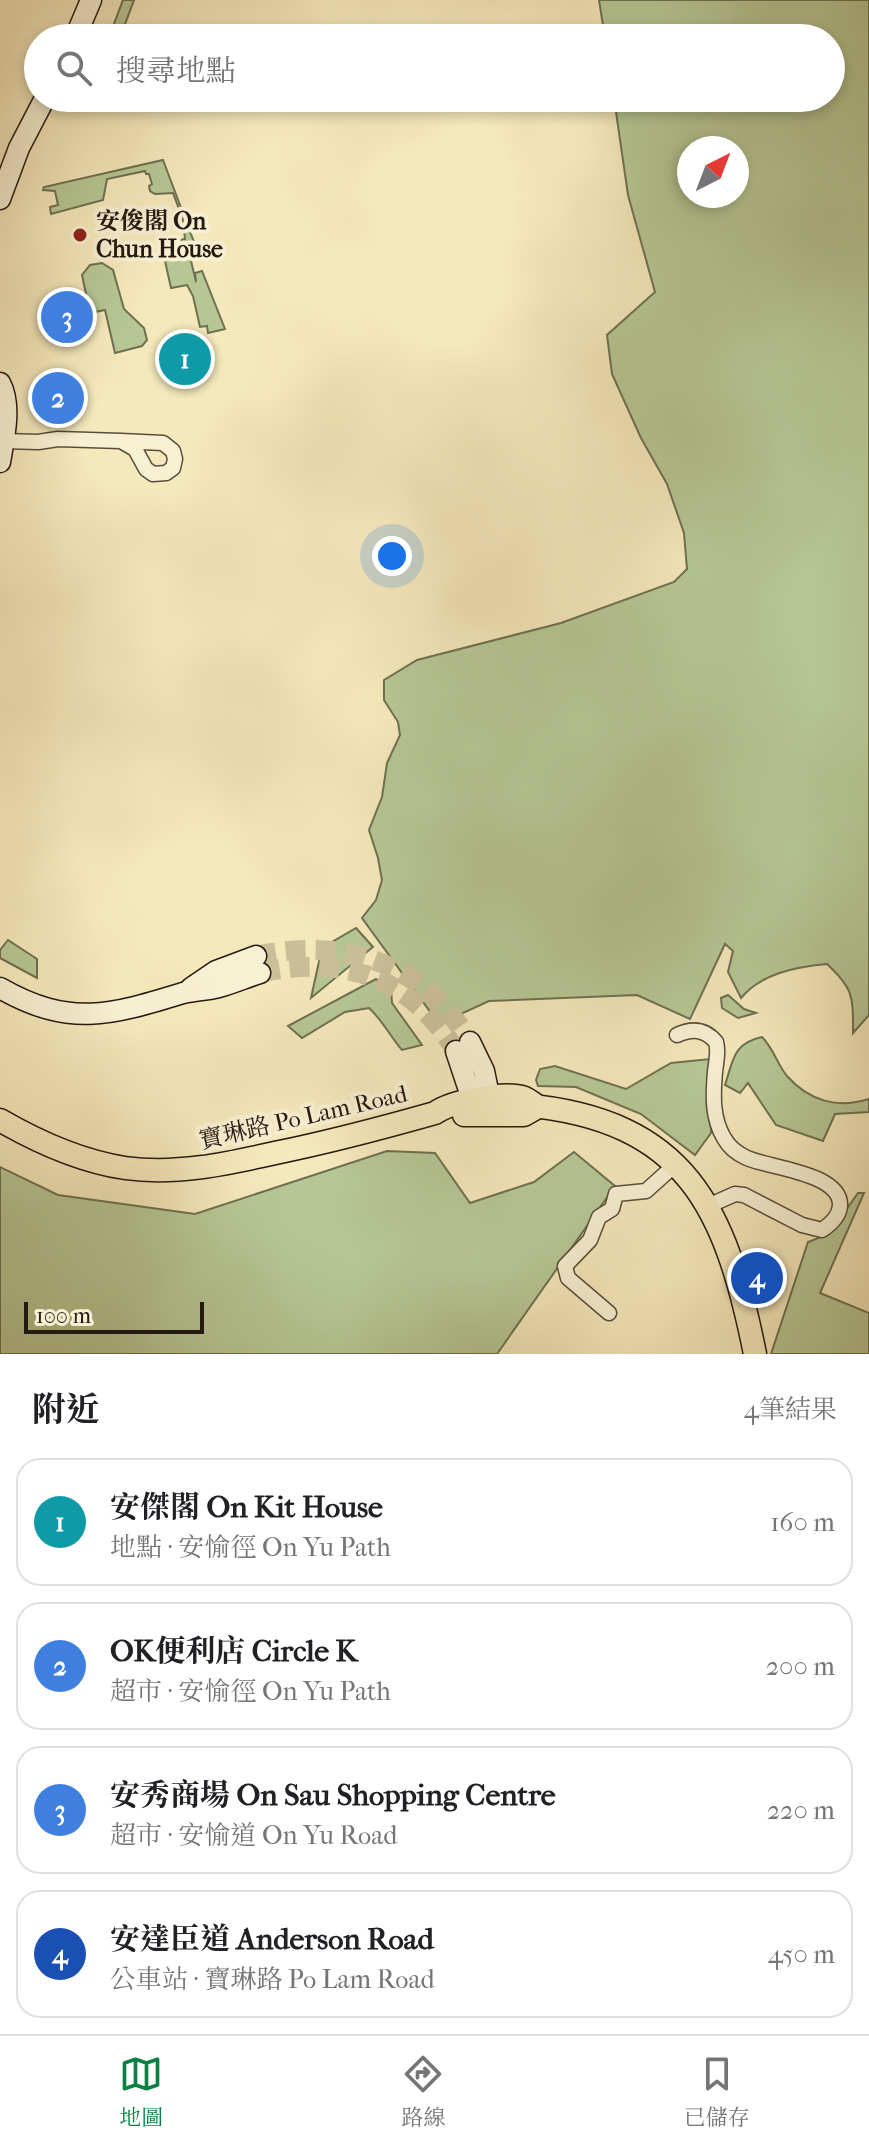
<!DOCTYPE html>
<html lang="zh-TW">
<meta charset="utf-8">
<style>
body{margin:0;font-family:"IM FELL French Canon","Noto Serif TC",serif;background:#f6f6f6;color:#202124}
.compass{position:absolute;left:677px;top:136px;width:72px;height:72px;border-radius:50%;background:#fff;box-shadow:0 4px 12px #0003;rotate:42deg}
.scale{position:absolute;left:24px;bottom:20px;width:180px;box-sizing:border-box;padding-left:8px;border:4px solid #251a11;border-top:0;font-size:22px;line-height:28px;white-space:nowrap;color:#251a11;-webkit-text-stroke:6px #f8f0d3;paint-order:stroke}
.you{position:absolute;left:392px;top:556px;width:28px;height:28px;margin:-20px;border:6px solid #fff;border-radius:50%;background:#1a73e8;box-shadow:0 0 0 12px #1a73e833}
.badge{display:grid;place-items:center;width:52px;height:52px;border-radius:50%;background:#0b8043;color:#fff;font-size:26px;font-weight:700}
.pin{position:absolute;translate:-50% -50%;border:4px solid #fff;box-shadow:0 2px 8px #0006}
.list{margin:0;padding:0;list-style:none}
h2{display:flex;justify-content:space-between;align-items:center;height:104px;margin:0;padding:0 32px;font-size:34px}
h2 small{font-size:26px;font-weight:400;color:#757577}
.list li{display:grid;grid-template-columns:52px 1fr auto;gap:24px;align-items:center;box-sizing:border-box;height:128px;margin:0 16px 16px;padding:0 16px;border:2px solid #e0e0e0;border-radius:24px}
.list b{display:block;font-size:30px;white-space:nowrap}
.list p{margin:0;font-size:26px;white-space:nowrap;color:#757577}
.list em{font-size:26px;font-style:normal;color:#757577}
.icon{flex:none;width:44px;height:44px;fill:none;stroke:currentColor;stroke-width:2;stroke-linecap:round;stroke-linejoin:round}
.map{position:relative;flex:none;width:869px;height:1354px;overflow:hidden}
.search{position:absolute;background:#fff;box-shadow:0 4px 12px #0003;left:24px;right:24px;top:24px;height:88px;display:flex;align-items:center;gap:20px;box-sizing:border-box;padding:0 28px;border-radius:44px;color:#757577;font-size:30px}
.sheet{height:680px;background:#fff}
nav{display:flex;justify-content:space-around;align-items:center;box-sizing:border-box;height:112px;border-top:2px solid #e0e0e0;background:#fff;font-size:22px;color:#757577}
nav a{display:grid;justify-items:center;gap:4px}
nav .on{color:#0b8043}
.map>svg:first-child{display:block}
</style>
<div class="map">
<svg width="869" height="1354" viewBox="0 0 869 1354">
<rect width="100%" height="100%" fill="#f5e8bb"/>
<filter id="stains"><feTurbulence type="fractalNoise" baseFrequency=".0025" numOctaves="4"/><feColorMatrix values="0 0 0 0 .2 0 0 0 0 .09 0 0 0 0 .02 0 0 0 .5 -.17"/></filter>
<radialGradient id="worn" r=".72"><stop offset=".6" stop-color="#630" stop-opacity="0"/><stop offset="1" stop-color="#630" stop-opacity=".3"/></radialGradient>
<!-- green -->
<g fill="#b6c794" stroke="#6e7052" stroke-width="2" fill-rule="evenodd">
<polygon points="123,0 134,0 121,35 112,29"/>
<path d="M599 0H869V1015L853 1033C853 997 854 989 827 964 796 967 762 973 741 998L728 972 733 951 725 944 690 1019 637 995 489 1001 439 1024 362 918 376 900 382 880 378 858 369 830 382 797 387 763 400 735 398 722 384 700V680L417 660 561 623 674 582 687 569 684 533 667 484 641 438 612 374 607 335 655 292 628 195 614 98H831V38H605ZM689 148H737V196H689Z"/>
<polygon points="163,160 197,250 189,252 196,282 195,273 202,271 225,329 208,333 207,326 200,327 193,296 187,285 171,288 165,261 172,260 171,256 164,252 161,244 185,239 183,220 173,193 155,194 150,191 149,186 152,184 149,174 146,174 145,171 107,179 103,200 51,214 50,207 58,205 55,191 43,190 44,187"/>
<polygon points="102,263 113,270 124,309 144,328 147,340 142,346 115,353 105,310 90,313 82,275 90,265"/>
<polygon points="356,928 373,947 311,998 322,948"/>
<polygon points="8,940 37,959 37,978 0,958 0,950"/>
<path d="M376 979 391 989 392 1003 422 1045 402 1050C390 1036 383 1021 369 1008L345 1012 302 1038 288 1026Z"/>
<polygon points="728,995 744,1009 756,1013 738,1018 722,1008 721,998"/>
<path d="M762 1037C774 1049 777 1064 787 1076 809 1101 838 1109 869 1099V1112L835 1114 823 1141 776 1125 748 1083 740 1093 725 1085C733 1061 733 1043 762 1037Z"/>
<polygon points="710,1059 711,1133 695,1155 641,1114 576,1087 538,1086 536,1080 540,1069 555,1066 626,1089 671,1063"/>
<polygon points="387,1151 435,1153 470,1203 534,1182 574,1152 615,1186 497,1354 0,1354 0,1167 58,1195 195,1214"/>
<polygon points="858,1193 864,1193 820,1293 869,1313 869,1354 771,1354 808,1242 829,1234"/>
</g>
<g fill="none" stroke-linecap="round" stroke-linejoin="round">
<!-- secondary-tunnel -->
<g stroke="#cbbf99" stroke-width="20" stroke-dasharray="20 10" stroke-linecap="butt">
<path d="M256 956C345 937 422 962 470 1042"/>
<path d="M260 973C342 954 411 977 456 1051"/>
</g>
<!-- street casing -->
<g stroke="#594e3c" stroke-width="17">
<g id="street">
<polyline points="4,441 38,442 58,439 121,441 163,443 173,451 175,459 173,468 166,473 153,474 146,469 135,449 121,441"/>
<path d="M677 1035C692 1028 705 1029 716 1042 719 1052 716 1062 715 1072 713 1095 712 1118 724 1138 729 1147 738 1154 747 1158 769 1168 842 1173 840 1206 839 1217 831 1224 822 1230L802 1225 744 1195 735 1194 708 1206"/>
<polyline points="609,1313 568,1278 565,1266 590,1240 599,1217 612,1209 616,1194 646,1191 676,1164"/>
</g>
</g>
<!-- secondary casing -->
<g stroke="#251a11" stroke-width="23">
<g id="secondary">
<polyline points="75,38 91,0"/>
<polyline points="0,199 19,148 45,98"/>
<path d="M0 383C12 405 4 438 0 462"/>
<path d="M0 988C70 1028 111 1015 183 993 195 990 207 990 219 987 233 983 247 977 260 973"/>
<polyline points="191,988 216,971 256,956"/>
<polyline points="470,1042 484,1071 492,1110"/>
<polyline points="456,1051 472,1099"/>
</g>
</g>
<!-- primary casing -->
<g stroke="#251a11" stroke-width="25">
<g id="primary">
<path d="M524 1105C687 1120 726 1209 755 1354"/>
<polyline points="464,1115 524,1115 538,1107"/>
<path d="M0 1120C38 1142 80 1161 125 1168 176 1175 226 1164 275 1153 329 1142 382 1128 435 1113 452 1101 501 1092 522 1097 527 1098 533 1103 538 1107"/>
</g>
</g>
<!-- street -->
<use href="#street" stroke="#f8f0d3" stroke-width="14"/>
<!-- secondary -->
<use href="#secondary" stroke="#f8f0d3" stroke-width="20"/>
<!-- primary -->
<use href="#primary" stroke="#f5e8bb" stroke-width="22"/>
</g>
<!-- markers -->
<circle fill="#8f2418" stroke="#f8f0d3" stroke-width="3" cx="80" cy="235" r="8"/>
<g text-anchor="middle" dominant-baseline="central" stroke-width="8" stroke-linejoin="round" paint-order="stroke">
<!-- poi labels -->
<g font-size="24" font-weight="bold" fill="#251a11" stroke="#f8f0d3" text-anchor="start">
<text x="96" y="221">安俊閣 On<tspan x="96" dy="28">Chun House</tspan></text>
</g>
<!-- street labels -->
<g font-size="24" fill="#251a11" stroke="#f8f0d3">
<text transform="translate(303 1117) rotate(-13)">寶琳路 Po Lam Road</text>
</g>
</g>
<rect width="100%" height="100%" filter="url(#stains)"/>
<rect width="100%" height="100%" fill="url(#worn)"/>
</svg>
<svg class="compass" viewBox="-18 -18 36 36"><path d="M0-13l5 13h-10z" fill="#e53935"/><path d="M0 13l5-13h-10z" fill="#757577"/></svg>
<div class="scale">100 m</div>
<div class="you"></div>
<div class="pin badge" style="left:185px;top:359px;background:#0f9aa8">1</div>
<div class="pin badge" style="left:58px;top:398px;background:#3f7fe0">2</div>
<div class="pin badge" style="left:67px;top:317px;background:#3f7fe0">3</div>
<div class="pin badge" style="left:757px;top:1278px;background:#1a4fb4">4</div>
<div class="search"><svg class="icon" aria-label="search" viewBox="0 0 24 24"><circle cx="10" cy="10" r="6"/><path d="M15 15l6 6"/></svg>搜尋地點</div>
</div>
<section class="sheet">
<h2>附近<small>4筆結果</small></h2>
<ul class="list">
<li><span class="badge" style="background:#0f9aa8">1</span><div><b>安傑閣 On Kit House</b><p>地點 · 安愉徑 On Yu Path</p></div><em>160 m</em></li>
<li><span class="badge" style="background:#3f7fe0">2</span><div><b>OK便利店 Circle K</b><p>超市 · 安愉徑 On Yu Path</p></div><em>200 m</em></li>
<li><span class="badge" style="background:#3f7fe0">3</span><div><b>安秀商場 On Sau Shopping Centre</b><p>超市 · 安愉道 On Yu Road</p></div><em>220 m</em></li>
<li><span class="badge" style="background:#1a4fb4">4</span><div><b>安達臣道 Anderson Road</b><p>公車站 · 寶琳路 Po Lam Road</p></div><em>450 m</em></li>
</ul>
</section>
<nav>
<a class="on"><svg class="icon" aria-label="map" viewBox="0 0 24 24"><path d="M3 6l6-2 6 2 6-2v14l-6 2-6-2-6 2zM9 4v14M15 6v14"/></svg>地圖</a>
<a><svg class="icon" aria-label="directions" viewBox="0 0 24 24"><path d="M12 3l9 9-9 9-9-9zM9 14v-3h6M13 9l2 2-2 2"/></svg>路線</a>
<a><svg class="icon" aria-label="saved" viewBox="0 0 24 24"><path d="M7 4h10v16l-5-4-5 4z"/></svg>已儲存</a>
</nav>
